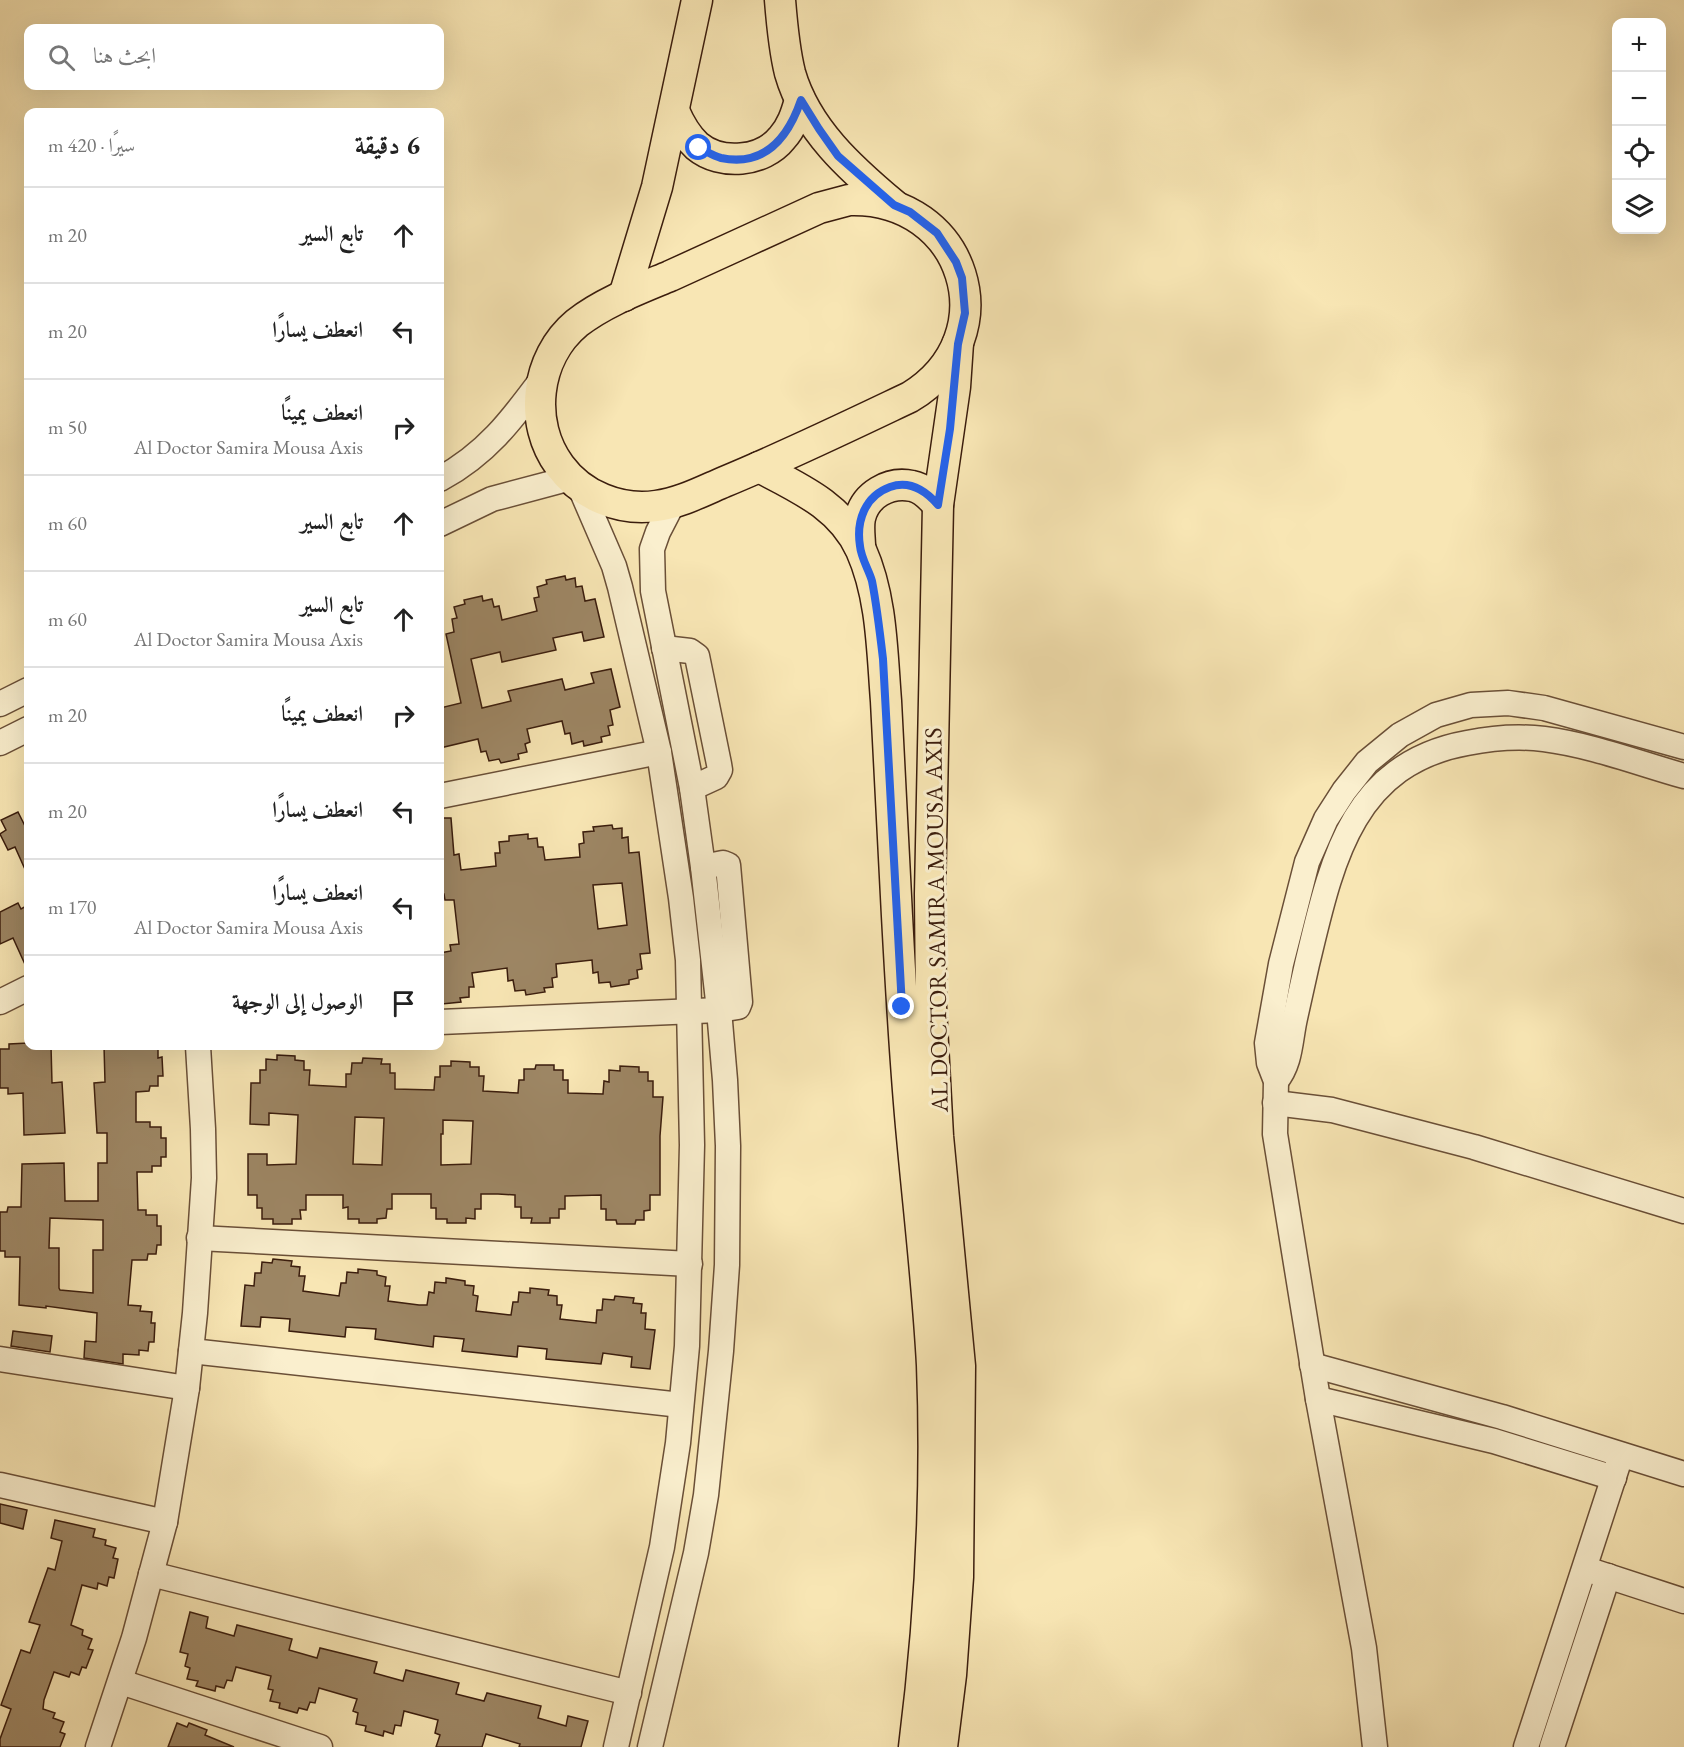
<!DOCTYPE html>
<html lang="ar">
<meta charset="utf-8">
<style>
body{margin:0;font-family:"EB Garamond",Amiri,serif;background:#f6f6f6;color:#222;direction:rtl}
.controls{position:absolute;right:18px;top:18px;display:grid;overflow:hidden;border-radius:12px;box-shadow:0 6px 24px #0002}
.controls button{width:54px;height:54px;display:grid;place-items:center;padding:0;border:0;border-bottom:2px solid #e0e0e0;background:#fff;color:#222;font:30px sans-serif}
.stop{position:absolute;width:18px;height:18px;margin:-14px;border:4px solid #2563eb;border-radius:50%;background:#fff}
.stop.end{background:#2563eb;border-color:#fff;box-shadow:0 2px 6px #0008}
.list{margin:0;padding:0;list-style:none}
h2{display:flex;justify-content:space-between;align-items:center;height:78px;margin:0;padding:0 24px;font-size:26px}
h2 small{font-size:20px;font-weight:400;color:#767676}
.list li{display:grid;grid-template-columns:39px 1fr auto;gap:18px;align-items:center;box-sizing:border-box;height:96px;padding:0 24px;border-top:2px solid #e0e0e0}
.list b{display:block;font-size:22px;white-space:nowrap}
.list p{margin:0;font-size:20px;white-space:nowrap;color:#767676}
.list em{font-size:20px;font-style:normal;color:#767676}
.icon{flex:none;width:33px;height:33px;fill:none;stroke:currentColor;stroke-width:2;stroke-linecap:round;stroke-linejoin:round}
.map{position:relative;flex:none;width:1684px;height:1747px;overflow:hidden;direction:ltr}
.search{position:absolute;background:#fff;box-shadow:0 6px 24px #0002;left:24px;top:24px;width:420px;height:66px;display:flex;align-items:center;gap:15px;box-sizing:border-box;padding:0 21px;border-radius:12px;color:#767676;font-size:22px}
.panel{position:absolute;background:#fff;box-shadow:0 6px 24px #0002;left:24px;top:108px;width:420px;height:942px;border-radius:12px;direction:rtl}
.map>svg:first-child{display:block}
</style>
<div class="map">
<svg width="1684" height="1747" viewBox="0 0 1684 1747">
<rect width="100%" height="100%" fill="#f8e6b4"/>
<filter id="stains"><feTurbulence type="fractalNoise" baseFrequency=".00333" numOctaves="4"/><feColorMatrix values="0 0 0 0 .2 0 0 0 0 .09 0 0 0 0 .02 0 0 0 .5 -.17"/></filter>
<radialGradient id="worn" r=".72"><stop offset=".6" stop-color="#630" stop-opacity="0"/><stop offset="1" stop-color="#630" stop-opacity=".3"/></radialGradient>
<!-- building -->
<g fill="#9d8664" stroke="#3b1d0d" stroke-width="1.5" fill-rule="evenodd">
<polygon points="565,576 566,580 575,578 576,587 582,586 585,601 595,599 604,637 584,641 582,632 553,638 556,650 502,662 500,652 471,659 482,708 511,701 508,691 562,679 565,690 594,683 591,673 611,669 620,707 610,710 613,725 608,726 610,735 601,737 602,742 584,746 583,741 572,744 570,733 565,734 562,721 527,729 530,742 525,744 527,752 518,754 519,759 501,763 499,759 489,761 486,751 481,752 478,739 440,748 440,708 461,703 446,634 454,632 452,619 457,618 454,607 465,604 464,600 482,596 483,601 492,599 494,607 499,606 502,620 537,611 534,598 539,597 537,587 547,584 546,580"/>
<polygon points="18,812 28,832 28,876 15,847 8,850 0,834 6,830 1,820"/>
<path d="M440 818H451L454 855 459 854 461 870 496 866 495 853H500L499 842 509 841V836L528 834V839L537 838 538 847H543L545 860 580 857 579 844 584 843 583 832 594 831 593 827 612 825 613 829 622 828V838L628 837 629 853 639 852 650 953 640 954 642 969 637 970 638 978 629 980V984L611 987 610 982 599 983 598 972 593 973 592 960 556 964 557 977 552 978 553 987 544 988 545 992 526 995 525 990 515 991 513 980 508 981 507 968 472 973 474 987H469V997L460 998 461 1002 442 1004V1000H440V953L451 951 450 945 459 944 454 900H445L444 894H440ZM622 883 627 925 598 929 593 885Z"/>
<polygon points="18,903 21,909 28,905 28,971 13,938 0,944 0,912"/>
<polygon points="28,1043 28,1046 51,1046 52,1083 62,1082 65,1133 24,1135 23,1093 8,1094 8,1088 0,1088 0,1049 9,1049 9,1044"/>
<path d="M104 1046 158 1047V1058L162 1057 163 1076H158V1086H150L149 1091 136 1092V1122H150V1127H161V1138H166V1157H161V1166H152V1172H137L138 1210H146V1215H157V1226H161V1245H157L156 1254H148L147 1260H132L128 1305 141 1306 140 1311 152 1312 151 1323H155L154 1342H149L148 1351 139 1350V1355L123 1354V1364L84 1358 85 1341 96 1342 97 1313 46 1306V1308L19 1305 20 1257H5V1251H0V1212H7L8 1207H21L22 1164 64 1163 65 1201H98V1163H107V1133H97L94 1083 105 1082ZM50 1218 103 1220V1250H93V1293L60 1290 59 1288V1248H49Z"/>
<path d="M277 1055 295 1056V1060L304 1061V1070H310L309 1085 346 1087V1074H351L352 1063H362L363 1058 382 1059 381 1064H390V1073H395V1089L434 1090 435 1077H440V1066H451V1061L470 1062V1067H479V1076H484L483 1091 518 1093 519 1080H524V1069H535L536 1065H554V1070H563V1080H568V1093L603 1094 604 1081 609 1082V1070L620 1071V1066L639 1067V1072H648V1081H653V1097H663L660 1136V1195H650V1210L644 1211V1220H636L635 1224H617L616 1220H606V1209H601V1195L565 1196V1209H559V1218H550V1223H531L532 1218H521V1207H515V1195L498 1194H481V1209H475V1219L466 1218V1223H447V1219H436V1208H431V1194H392V1209H387L386 1218 377 1219V1223H359V1219H348V1207L343 1208V1195H306V1210H300L301 1219H292V1224H273V1219H262V1208H257V1195H248V1154H267V1165L296 1164 298 1115 269 1113V1125L250 1124 251 1083H260V1070H266V1059L277 1060ZM355 1117 384 1118 382 1165 353 1164ZM443 1120 473 1121 471 1164 441 1165V1134H443Z"/>
<polygon points="273,1259 292,1261 291,1266 300,1267 299,1276 305,1276 303,1291 339,1296 341,1283 346,1283 347,1272 358,1273 358,1269 377,1271 377,1275 386,1277 385,1286 390,1286 388,1301 419,1305 427,1305 429,1292 434,1293 435,1282 446,1283 446,1278 465,1281 465,1285 474,1286 473,1295 478,1296 476,1311 511,1315 513,1302 518,1302 519,1292 530,1293 530,1288 549,1290 548,1295 557,1296 557,1305 562,1305 560,1319 596,1323 597,1310 602,1310 603,1299 614,1300 615,1296 634,1298 633,1303 642,1304 641,1313 646,1313 645,1329 655,1330 650,1369 631,1367 632,1357 603,1353 601,1364 546,1359 547,1349 518,1346 517,1357 462,1351 464,1339 434,1336 433,1347 375,1339 376,1329 346,1327 345,1337 289,1331 290,1319 261,1317 260,1327 241,1326 245,1285 254,1286 255,1273 261,1273 262,1262 272,1263"/>
<polygon points="13,1331 52,1336 50,1352 11,1346"/>
<polygon points="0,1504 27,1510 23,1529 0,1523"/>
<polygon points="55,1520 95,1529 93,1537 106,1540 105,1545 116,1548 113,1558 118,1559 114,1578 109,1577 107,1586 98,1583 97,1589 82,1585 71,1625 83,1630 82,1635 92,1639 88,1649 93,1650 86,1668 82,1667 79,1675 71,1672 69,1677 54,1672 44,1700 43,1709 55,1713 53,1718 64,1722 60,1732 65,1734 60,1747 0,1747 0,1739 11,1709 1,1705 21,1650 30,1653 40,1625 29,1622 48,1568 55,1570 62,1541 51,1538"/>
<polygon points="190,1612 208,1617 206,1628 234,1636 237,1625 292,1639 289,1650 317,1658 320,1648 377,1662 374,1673 403,1681 406,1670 459,1683 456,1694 484,1701 487,1693 541,1706 538,1718 566,1726 568,1716 588,1721 581,1747 519,1747 520,1744 486,1734 482,1747 436,1747 440,1735 435,1733 438,1720 404,1711 401,1726 395,1725 393,1734 384,1731 383,1736 365,1731 366,1726 356,1724 358,1713 353,1711 357,1699 319,1688 315,1703 310,1702 307,1710 299,1708 297,1713 279,1708 280,1703 270,1701 273,1690 268,1689 271,1676 236,1667 232,1681 227,1680 224,1688 216,1686 215,1691 196,1686 198,1681 187,1679 190,1668 185,1666 188,1654 180,1652"/>
<polygon points="177,1723 187,1727 189,1723 207,1730 205,1735 234,1747 168,1747"/>
</g>
<g fill="none" stroke-linecap="round" stroke-linejoin="round">
<!-- minor casing -->
<g stroke="#6a4f37" stroke-width="27">
<g id="minor">
<path d="M440 479C486 454 511 421 542 379"/>
<polyline points="579,485 614,566 620,587 659,752 681,898 688,960 692,1145 687,1346 678,1443 662,1547 616,1747"/>
<polyline points="440,524 492,499 571,478"/>
<polyline points="664,648 690,651 697,656 719,764 720,770 716,777 692,788"/>
<polyline points="0,704 28,690"/>
<polyline points="0,743 28,729"/>
<polyline points="440,796 659,752"/>
<polyline points="0,1002 28,988"/>
<polyline points="440,1022 719,1010 738,1007 740,1002 728,865 723,863 703,867"/>
<path d="M1276 1081C1291 1063 1290 1040 1295 1018 1299 1000 1303 982 1307 964 1331 865 1350 764 1467 743 1492 738 1519 736 1544 739 1591 745 1638 763 1684 776"/>
<polyline points="1275,1103 1332,1110 1474,1147 1684,1211"/>
<polyline points="199,1238 690,1264"/>
<polyline points="191,1351 681,1405"/>
<polyline points="0,1359 187,1388"/>
<polyline points="1312,1365 1502,1417 1684,1474"/>
<polyline points="1318,1399 1494,1441 1614,1478"/>
<polyline points="0,1485 165,1522"/>
<polyline points="1592,1571 1684,1601"/>
<polyline points="151,1574 629,1693"/>
<polyline points="121,1682 320,1747"/>
<polyline points="98,1747 134,1638 165,1522 187,1388 195,1313 204,1178 203,1129 198,1046"/>
<polyline points="650,1747 696,1553 706,1495 721,1351 727,1265 728,1146 725,1080 719,1010 703,867 692,788 653,591 652,549 658,532 673,503"/>
<polyline points="1375,1747 1364,1648 1318,1399 1275,1134 1276,1081 1269,1063 1267,1043 1281,964 1307,862 1326,819 1344,791 1367,762 1400,735 1436,715 1471,705 1508,703 1544,708 1684,747"/>
<polyline points="1526,1747 1621,1455"/>
<polyline points="1552,1747 1608,1576"/>
</g>
</g>
<!-- major casing -->
<g stroke="#3b1d0d" stroke-width="33">
<g id="major">
<path d="M780 0C782 25 784 49 790 73 806 129 851 169 894 205"/>
<path d="M674 111C680 125 686 136 697 146 721 166 763 162 782 138 792 127 796 114 800 100"/>
<path d="M849 200C965 196 1010 336 910 397 849 426 787 456 724 482 703 491 680 503 656 506 620 511 582 496 560 466 528 423 535 358 577 323 604 302 639 289 670 276 720 253 769 231 819 208Z"/>
<polyline points="624,296 657,187 697,0"/>
<path d="M759 467C799 488 841 506 861 550 882 597 882 651 886 701 890 773 893 845 897 916 901 990 905 1064 912 1137 919 1213 928 1289 932 1365 937 1493 930 1620 914 1747"/>
<path d="M860 547C860 538 858 527 860 518 865 495 889 481 912 486 923 488 931 497 938 505"/>
<polyline points="942,1747 951,1675 958,1577 960,1366 938,1136 931,1007 930,894 938,505 955,387 958,343"/>
</g>
</g>
<!-- minor -->
<use href="#minor" stroke="#faefce" stroke-width="24"/>
<!-- major -->
<use href="#major" stroke="#f8e6b4" stroke-width="30"/>
</g>
<g fill="none" stroke-linecap="round" stroke-linejoin="round">
<!-- route -->
<path stroke="#2563eb" stroke-width="8" d="M699 148C706 151 713 156 721 158 765 167 788 138 801 100L819 129 838 156 894 205 910 212 937 233 956 262 962 278 965 313 958 344 950 429 938 505C926 491 910 480 890 487 865 496 856 521 860 546 861 558 869 570 872 581 877 607 880 633 883 659L902 1007"/>
</g>
<g text-anchor="middle" dominant-baseline="central" stroke-width="6" stroke-linejoin="round" paint-order="stroke">
<!-- street labels -->
<g font-size="24" fill="#3b1d0d" stroke="#faefce">
<text transform="translate(936 920) rotate(-91)">AL DOCTOR SAMIRA MOUSA AXIS</text>
</g>
</g>
<rect width="100%" height="100%" filter="url(#stains)"/>
<rect width="100%" height="100%" fill="url(#worn)"/>
</svg>
<div class="controls">
<button>+</button>
<button>−</button>
<button><svg class="icon" aria-label="locate" viewBox="0 0 24 24"><circle cx="12" cy="12" r="6"/><path d="M12 2v4M12 18v4M2 12h4M18 12h4"/></svg></button>
<button><svg class="icon" aria-label="layers" viewBox="0 0 24 24"><path d="M12 4l9 5-9 5-9-5zM3 14l9 5 9-5"/></svg></button>
</div>
<div class="stop" style="left:699px;top:148px"></div>
<div class="stop end" style="left:902px;top:1007px"></div>
<div class="search"><svg class="icon" aria-label="search" viewBox="0 0 24 24"><circle cx="10" cy="10" r="6"/><path d="M15 15l6 6"/></svg>ابحث هنا</div>
<section class="panel">
<h2>6 دقيقة<small>سيرًا · 420 m</small></h2>
<ul class="list">
<li><svg class="icon" aria-label="ahead" viewBox="0 0 24 24"><path d="M12 20V5M6 11l6-6 6 6"/></svg><div><b>تابع السير</b></div><em>20 m</em></li>
<li><svg class="icon" aria-label="left" viewBox="0 0 24 24"><path d="M17 20v-9H6M10 6l-5 5 5 5"/></svg><div><b>انعطف يسارًا</b></div><em>20 m</em></li>
<li><svg class="icon" aria-label="right" viewBox="0 0 24 24"><path d="M7 20v-9h11M14 6l5 5-5 5"/></svg><div><b>انعطف يمينًا</b><p>Al Doctor Samira Mousa Axis</p></div><em>50 m</em></li>
<li><svg class="icon" aria-label="ahead" viewBox="0 0 24 24"><path d="M12 20V5M6 11l6-6 6 6"/></svg><div><b>تابع السير</b></div><em>60 m</em></li>
<li><svg class="icon" aria-label="ahead" viewBox="0 0 24 24"><path d="M12 20V5M6 11l6-6 6 6"/></svg><div><b>تابع السير</b><p>Al Doctor Samira Mousa Axis</p></div><em>60 m</em></li>
<li><svg class="icon" aria-label="right" viewBox="0 0 24 24"><path d="M7 20v-9h11M14 6l5 5-5 5"/></svg><div><b>انعطف يمينًا</b></div><em>20 m</em></li>
<li><svg class="icon" aria-label="left" viewBox="0 0 24 24"><path d="M17 20v-9H6M10 6l-5 5 5 5"/></svg><div><b>انعطف يسارًا</b></div><em>20 m</em></li>
<li><svg class="icon" aria-label="left" viewBox="0 0 24 24"><path d="M17 20v-9H6M10 6l-5 5 5 5"/></svg><div><b>انعطف يسارًا</b><p>Al Doctor Samira Mousa Axis</p></div><em>170 m</em></li>
<li><svg class="icon" aria-label="arrive" viewBox="0 0 24 24"><path d="M6 21V4h12l-3 4 3 4H6"/></svg><div><b>الوصول إلى الوجهة</b></div></li>
</ul>
</section>
</div>
